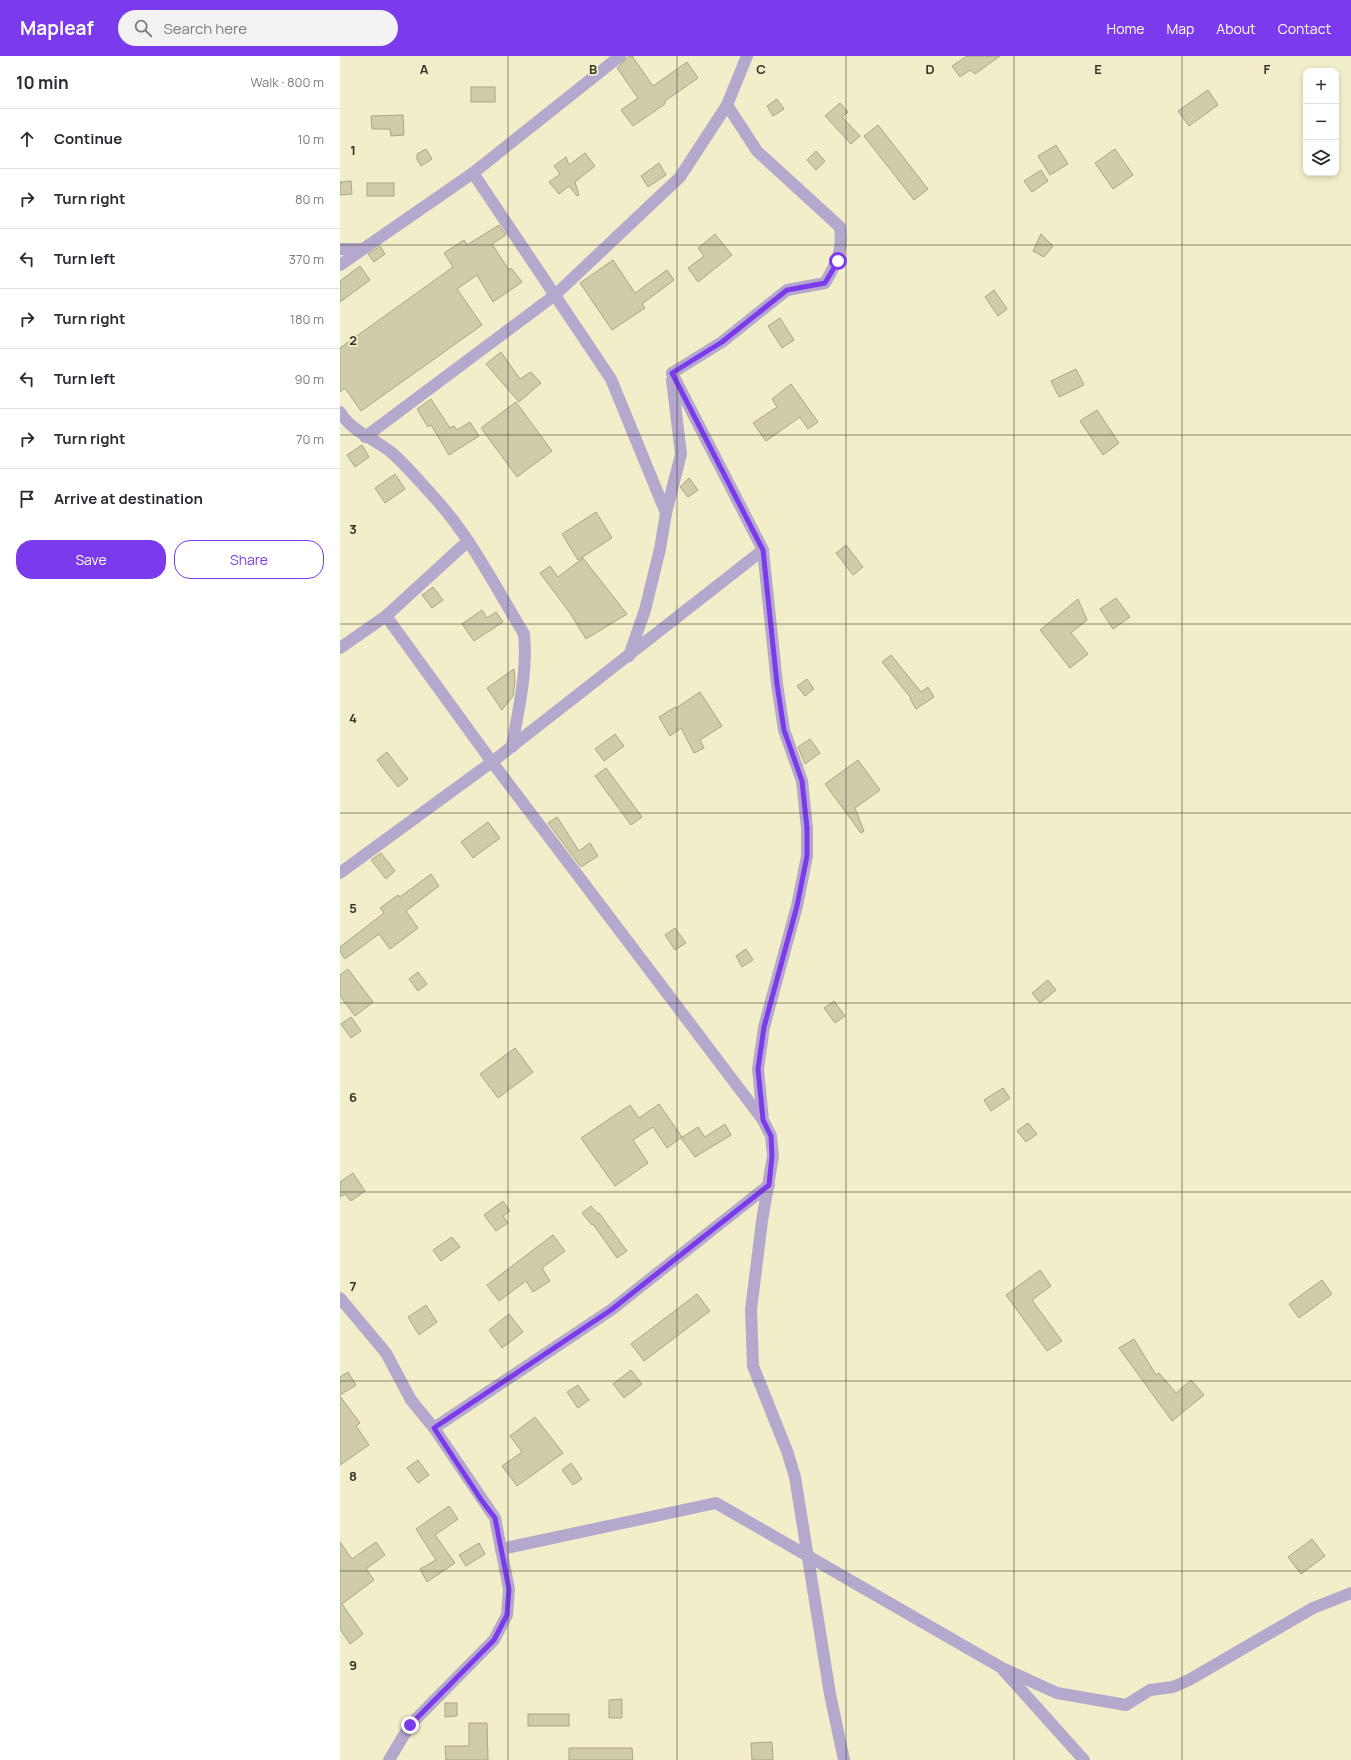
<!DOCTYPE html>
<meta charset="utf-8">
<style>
body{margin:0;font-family:Manrope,sans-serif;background:#f2f2f3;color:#2b2b33}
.controls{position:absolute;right:12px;top:12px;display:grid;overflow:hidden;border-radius:8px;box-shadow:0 2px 6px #0003}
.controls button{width:36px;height:36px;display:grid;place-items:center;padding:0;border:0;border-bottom:1px solid #e1e1e2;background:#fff;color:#2b2b33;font:20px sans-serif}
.stop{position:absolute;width:12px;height:12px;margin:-9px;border:3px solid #7c3aed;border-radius:50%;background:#fff}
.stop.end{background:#7c3aed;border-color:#fff;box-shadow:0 1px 4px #0008}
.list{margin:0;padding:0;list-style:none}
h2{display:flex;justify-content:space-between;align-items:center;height:52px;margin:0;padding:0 16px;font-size:17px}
h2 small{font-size:13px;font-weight:400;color:#7c7c81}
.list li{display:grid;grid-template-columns:26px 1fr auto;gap:12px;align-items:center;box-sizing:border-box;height:60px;padding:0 16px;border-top:1px solid #e1e1e2}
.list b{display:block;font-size:15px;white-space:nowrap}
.list em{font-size:13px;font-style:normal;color:#7c7c81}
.actions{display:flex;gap:8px;padding:12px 16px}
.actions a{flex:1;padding:9px 0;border:1px solid #7c3aed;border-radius:16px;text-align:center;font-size:14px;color:#7c3aed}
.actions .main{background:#7c3aed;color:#fff}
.icon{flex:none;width:22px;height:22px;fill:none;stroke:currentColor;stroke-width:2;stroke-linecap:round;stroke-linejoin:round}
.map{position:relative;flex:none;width:1011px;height:1704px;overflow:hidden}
header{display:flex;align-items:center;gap:24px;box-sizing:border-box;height:56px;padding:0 20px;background:#7c3aed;color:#fff}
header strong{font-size:19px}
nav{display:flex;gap:22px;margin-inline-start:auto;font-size:14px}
.search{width:280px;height:36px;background:#f2f2f3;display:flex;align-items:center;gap:10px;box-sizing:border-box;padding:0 14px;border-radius:22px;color:#7c7c81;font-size:15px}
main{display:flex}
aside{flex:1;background:#fff}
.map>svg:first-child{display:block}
</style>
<header>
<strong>Mapleaf</strong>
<div class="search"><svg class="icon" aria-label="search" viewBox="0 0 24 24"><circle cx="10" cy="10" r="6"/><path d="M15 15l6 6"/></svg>Search here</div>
<nav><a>Home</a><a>Map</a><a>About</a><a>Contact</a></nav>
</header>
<main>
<aside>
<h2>10 min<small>Walk · 800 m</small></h2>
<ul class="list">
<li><svg class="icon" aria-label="ahead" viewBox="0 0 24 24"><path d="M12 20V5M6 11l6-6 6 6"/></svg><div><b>Continue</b></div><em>10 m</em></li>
<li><svg class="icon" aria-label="right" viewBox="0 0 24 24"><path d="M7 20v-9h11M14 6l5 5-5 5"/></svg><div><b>Turn right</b></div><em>80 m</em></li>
<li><svg class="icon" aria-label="left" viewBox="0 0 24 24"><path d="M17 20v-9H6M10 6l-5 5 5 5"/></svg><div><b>Turn left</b></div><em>370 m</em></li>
<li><svg class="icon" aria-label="right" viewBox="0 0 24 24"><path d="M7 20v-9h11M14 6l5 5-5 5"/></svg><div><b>Turn right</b></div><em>180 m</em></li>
<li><svg class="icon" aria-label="left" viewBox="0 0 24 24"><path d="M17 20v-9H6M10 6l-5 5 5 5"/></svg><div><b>Turn left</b></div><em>90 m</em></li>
<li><svg class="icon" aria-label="right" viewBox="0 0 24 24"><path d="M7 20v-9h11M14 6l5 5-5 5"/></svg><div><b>Turn right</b></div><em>70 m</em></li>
<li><svg class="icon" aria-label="arrive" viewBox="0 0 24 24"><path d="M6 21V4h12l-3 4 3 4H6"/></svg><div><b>Arrive at destination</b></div></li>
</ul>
<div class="actions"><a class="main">Save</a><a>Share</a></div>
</aside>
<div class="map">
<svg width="1011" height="1704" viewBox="0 0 1011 1704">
<rect width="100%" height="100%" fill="#f3eeca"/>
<!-- building -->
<g fill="#d0cba8" stroke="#aaa583">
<polygon points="289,0 292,0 313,30 347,6 358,22 325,45 325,48 293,70 281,54 298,42 277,12"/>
<polygon points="627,0 660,0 635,18 630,14 620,21 612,10"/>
<rect x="131" y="31" width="24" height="15"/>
<polygon points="868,34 878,49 849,70 838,55"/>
<polygon points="437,43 444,53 433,60 427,50"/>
<polygon points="500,47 508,56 502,61 520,80 511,88 485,60"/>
<polygon points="63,59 64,79 51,80 50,73 32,73 31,60"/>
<polygon points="538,69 588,133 574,144 524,80"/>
<polygon points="716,89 728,108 710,119 698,100"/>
<polygon points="86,93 92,103 81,110 77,103 77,98"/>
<polygon points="775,93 793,119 773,133 755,107"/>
<polygon points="476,95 485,105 476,114 467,104"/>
<polygon points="245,97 255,110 235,126 239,139 237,140 229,130 219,138 209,126 220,118 214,110 226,101 229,109"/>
<polygon points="319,107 326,119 308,131 301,120"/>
<polygon points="701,114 708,125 692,136 684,125"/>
<polygon points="11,125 12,138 0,139 0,126"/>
<rect x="27" y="127" width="27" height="13"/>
<polygon points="159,169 166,179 152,188 169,214 171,212 182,226 153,246 137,219 117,233 142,269 21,355 5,332 0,336 0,292 113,211 104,197 124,184 127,189"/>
<polygon points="375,178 392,199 358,226 348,212 364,200 358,192"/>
<polygon points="701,178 713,190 704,201 693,195"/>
<polygon points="40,190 45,198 34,206 28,198"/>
<polygon points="273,204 295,237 327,214 334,224 302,248 305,252 272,274 240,227"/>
<polygon points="20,210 30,224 0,246 0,225"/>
<polygon points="654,234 667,253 658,260 645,241"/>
<polygon points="440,262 454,284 442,292 428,270"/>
<polygon points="161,296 180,323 191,316 201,327 179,346 146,308"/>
<polygon points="736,313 744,329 719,341 711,325"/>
<polygon points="451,328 478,366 468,373 460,361 426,385 413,367 437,351 432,343"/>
<polygon points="91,343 110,372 114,370 117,374 130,366 139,380 109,399 91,369 88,371 77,353"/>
<polygon points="176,346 212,395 177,421 141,372"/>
<polygon points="757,354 779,387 763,399 740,365"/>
<polygon points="22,389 29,401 15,411 7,399"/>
<polygon points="55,418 65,433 45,447 35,432"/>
<polygon points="349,422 358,434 348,441 340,431"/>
<polygon points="256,456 272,482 238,504 222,478"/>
<polygon points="506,489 523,511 513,519 496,497"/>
<polygon points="243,502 287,558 246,583 230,557 200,517 210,510 218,521"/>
<polygon points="93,531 103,544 92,552 82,539"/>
<polygon points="776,542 790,561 773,573 760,553"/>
<polygon points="738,543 747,564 731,577 748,598 730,612 700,574"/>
<polygon points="142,554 147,562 156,556 163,566 134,585 122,568"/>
<polygon points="551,599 581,636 588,631 594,641 576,653 570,643 571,642 542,606"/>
<polygon points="174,613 175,626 173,640 162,654 147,632"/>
<polygon points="467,623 474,633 465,640 457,630"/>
<polygon points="360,636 382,670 360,684 364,692 354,697 341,672 330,680 319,661 335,651 336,652"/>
<polygon points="275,678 284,690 264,705 255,693"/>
<polygon points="470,683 480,697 465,708 458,691"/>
<polygon points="47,696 68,723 58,731 37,704"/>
<polygon points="518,704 540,734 515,752 524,775 521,777 485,728"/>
<polygon points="266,712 302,761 291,769 255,720"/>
<polygon points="217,761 239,795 250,787 258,800 241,811 208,767"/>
<polygon points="148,766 160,782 133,802 121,786"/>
<polygon points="41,797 55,815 46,823 31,804"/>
<polygon points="91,818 99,830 66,855 78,872 50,893 39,878 5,903 0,896 0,891 44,857 40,852 58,839 60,841"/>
<polygon points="335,872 346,887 335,894 325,879"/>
<polygon points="406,893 413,904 402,911 396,900"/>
<polygon points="8,913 33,946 15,960 0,940 0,919"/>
<polygon points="78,916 87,928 78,935 69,923"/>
<polygon points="708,924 716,934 700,947 692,937"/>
<polygon points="494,945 505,960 495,967 484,952"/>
<polygon points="11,961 21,975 11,982 1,968"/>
<polygon points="175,992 193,1016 158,1042 140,1018"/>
<polygon points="663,1032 670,1042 651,1055 644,1044"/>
<polygon points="319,1048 342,1081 327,1092 313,1071 293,1084 308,1107 275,1130 241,1082 290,1049 299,1062"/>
<polygon points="688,1067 697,1078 686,1086 677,1075"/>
<polygon points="385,1068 391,1079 355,1101 341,1082 358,1071 365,1081"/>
<polygon points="13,1117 25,1135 11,1145 5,1138 0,1141 0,1126"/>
<polygon points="163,1145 170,1155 163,1160 168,1167 156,1175 144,1159"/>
<polygon points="251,1150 258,1158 259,1157 287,1195 277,1202 253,1168 252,1169 242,1157"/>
<polygon points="213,1179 225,1195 202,1212 210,1225 193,1236 186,1225 159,1245 147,1229"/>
<polygon points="112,1181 120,1191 101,1205 93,1194"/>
<polygon points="700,1214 711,1230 692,1244 722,1285 707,1295 666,1239"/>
<polygon points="982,1224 992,1238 959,1262 949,1248"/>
<polygon points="357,1238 370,1255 304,1305 291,1288"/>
<polygon points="86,1249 97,1266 79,1279 68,1261"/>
<polygon points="169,1258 183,1276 162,1292 149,1274"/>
<polygon points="794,1283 816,1319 819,1317 836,1337 851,1324 864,1339 832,1365 779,1292"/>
<polygon points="291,1314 302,1328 284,1342 273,1328"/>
<polygon points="8,1316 16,1329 0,1339 0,1321"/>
<polygon points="238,1329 249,1344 238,1352 227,1336"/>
<polygon points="0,1340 20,1367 16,1370 29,1389 0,1409"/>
<polygon points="195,1361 223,1397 177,1430 162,1410 182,1396 170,1380"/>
<polygon points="78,1404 89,1419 78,1427 67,1412"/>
<polygon points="231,1407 242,1423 233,1429 222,1414"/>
<polygon points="109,1450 118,1463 95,1479 115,1507 87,1526 80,1513 96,1504 76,1473"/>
<polygon points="972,1483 985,1500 961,1518 948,1501"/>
<polygon points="0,1486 12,1503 36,1486 45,1499 26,1513 34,1524 2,1548 23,1578 10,1588 0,1573"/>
<polygon points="139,1487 145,1498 126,1510 119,1499"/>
<polygon points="282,1643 282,1662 269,1662 269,1644"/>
<polygon points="105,1647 117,1647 117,1660 105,1661"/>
<rect x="188" y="1658" width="41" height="12"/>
<polygon points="129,1667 147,1667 148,1704 106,1704 105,1690 129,1690"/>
<polygon points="432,1686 433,1704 412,1704 411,1687"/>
<polygon points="229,1692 292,1692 293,1704 229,1704"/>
</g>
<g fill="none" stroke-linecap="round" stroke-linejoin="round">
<!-- minor -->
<g stroke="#b4a9cc" stroke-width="12">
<polyline points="133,117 271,323 326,457 320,493 305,554 289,600"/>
<polyline points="0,193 21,193"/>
<polyline points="0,209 133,117 280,0"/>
<polyline points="332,317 423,494 437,628 444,674 462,725 467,772 467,800 457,850 424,971 418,1013 423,1064"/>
<path d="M332 317 382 286 447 234 485 227C497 206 503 196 500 171L417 95 387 49"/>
<path d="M0 356C12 376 35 383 52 397 66 409 79 425 92 439 129 478 156 532 184 578 188 616 178 654 172 691"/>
<polyline points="25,381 215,239 340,121 387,49 407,0"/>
<polyline points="326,457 341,398 332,324"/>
<polyline points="46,560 152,706 423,1064 431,1080 433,1100 422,1165 411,1254 413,1310 447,1395 455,1421 490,1638 504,1704"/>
<polyline points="0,592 46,560 128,485"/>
<polyline points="0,817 152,706 423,494"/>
<polyline points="0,1242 46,1297 71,1344 94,1372 155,1462 169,1533 167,1559 154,1584 70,1669 49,1704"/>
<polyline points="94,1372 271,1254 429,1129"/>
<polyline points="161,1493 376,1447 662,1612 717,1637 786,1649 810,1634 833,1631 849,1624 973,1552 1011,1537"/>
<polyline points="664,1615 744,1704"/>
</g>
</g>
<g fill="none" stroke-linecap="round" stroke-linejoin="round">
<!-- route -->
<polyline stroke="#7c3aed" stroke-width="5" points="70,1669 154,1584 167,1559 169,1533 155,1462 142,1445 94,1372 271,1254 429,1129 432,1100 431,1080 423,1064 418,1013 424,971 457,850 467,800 467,772 462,725 444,674 437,628 423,494 332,317 382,286 447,234 485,227 498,205"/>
</g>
<!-- grid -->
<path fill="none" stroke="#353325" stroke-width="1" stroke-opacity="0.55" d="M168 0V1704M337 0V1704M506 0V1704M674 0V1704M842 0V1704M0 189H1011M0 379H1011M0 568H1011M0 757H1011M0 947H1011M0 1136H1011M0 1325H1011M0 1515H1011"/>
<g font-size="13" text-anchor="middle" font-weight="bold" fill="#353325" stroke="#f3eeca" stroke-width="3.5" stroke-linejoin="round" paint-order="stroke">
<text x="84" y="18">A</text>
<text x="253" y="18">B</text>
<text x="421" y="18">C</text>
<text x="590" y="18">D</text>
<text x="758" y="18">E</text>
<text x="927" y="18">F</text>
<text x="13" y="99">1</text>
<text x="13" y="289">2</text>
<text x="13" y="478">3</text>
<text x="13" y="667">4</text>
<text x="13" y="857">5</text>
<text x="13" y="1046">6</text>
<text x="13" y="1235">7</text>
<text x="13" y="1425">8</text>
<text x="13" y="1614">9</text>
</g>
</svg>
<div class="controls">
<button>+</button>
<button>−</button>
<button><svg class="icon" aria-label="layers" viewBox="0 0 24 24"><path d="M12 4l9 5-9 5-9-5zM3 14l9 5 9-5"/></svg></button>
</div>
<div class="stop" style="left:498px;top:205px"></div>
<div class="stop end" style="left:70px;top:1669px"></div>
</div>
</main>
